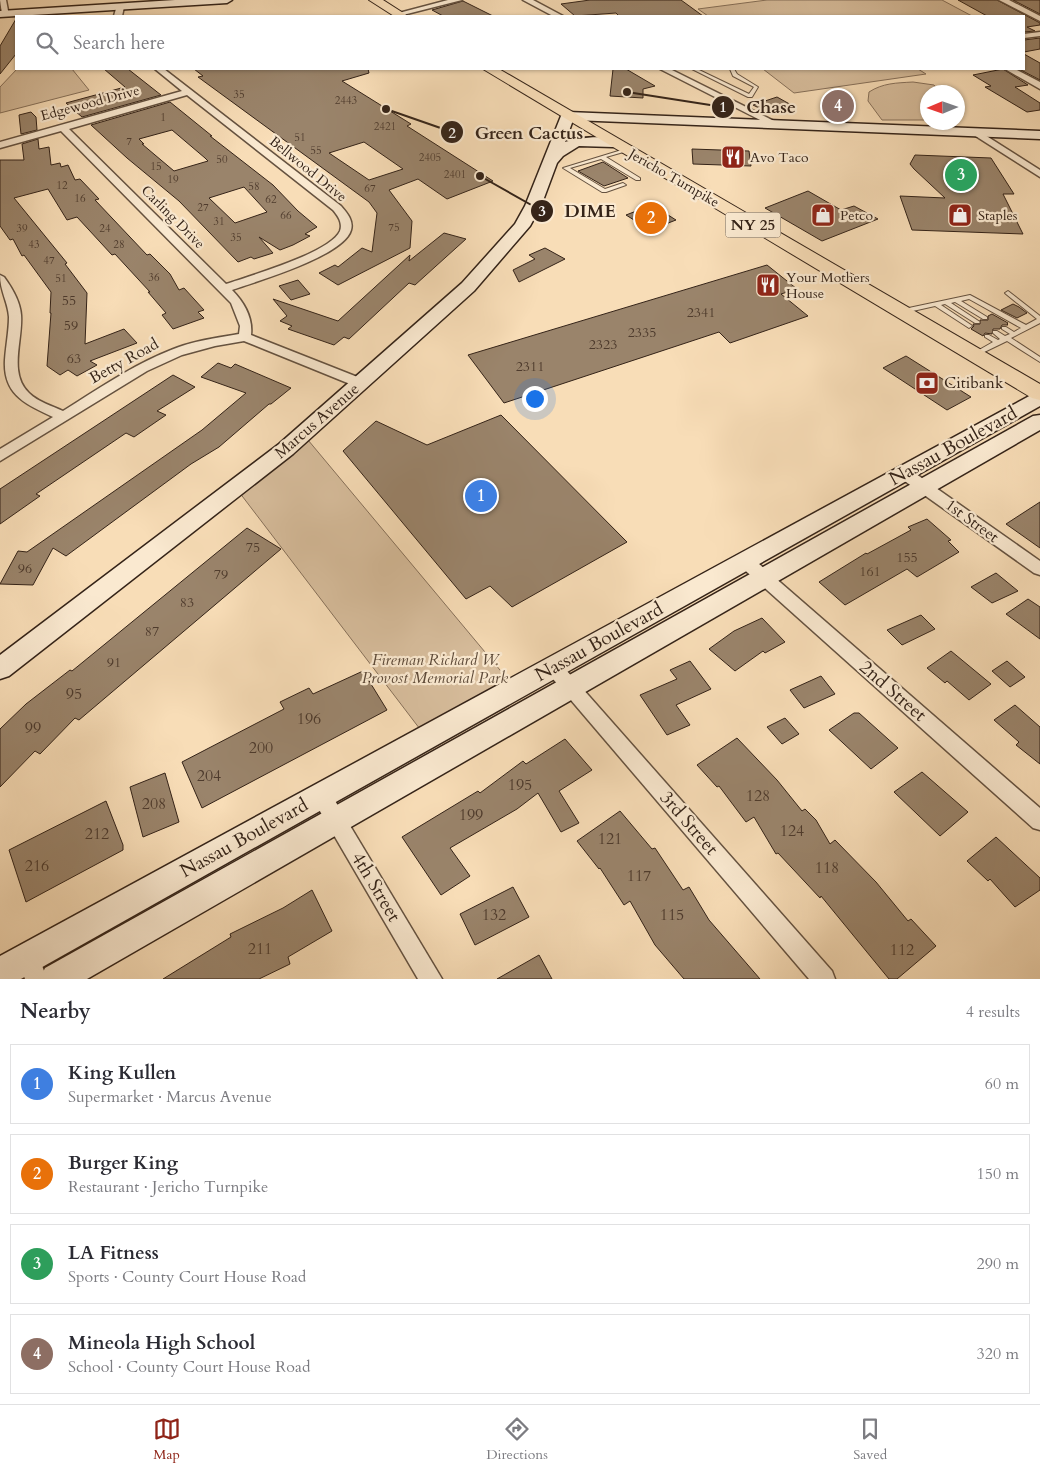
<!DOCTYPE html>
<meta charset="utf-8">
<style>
body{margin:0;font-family:Cardo,serif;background:#f7f7f7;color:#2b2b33}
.compass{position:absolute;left:920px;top:85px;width:45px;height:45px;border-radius:50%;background:#fff;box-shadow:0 1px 4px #0004;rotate:268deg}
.you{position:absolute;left:534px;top:398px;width:18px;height:18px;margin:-12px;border:4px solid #fff;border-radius:50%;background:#1a73e8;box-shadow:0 0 0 8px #1a73e833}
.badge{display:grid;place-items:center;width:32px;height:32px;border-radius:50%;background:#8f2418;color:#fff;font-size:16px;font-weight:700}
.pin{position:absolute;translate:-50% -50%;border:2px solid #fff;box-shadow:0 1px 5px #0006}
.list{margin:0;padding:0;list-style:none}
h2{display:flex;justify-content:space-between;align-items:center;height:65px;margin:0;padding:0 20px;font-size:21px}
h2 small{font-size:16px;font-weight:400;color:#7c7c81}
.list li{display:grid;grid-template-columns:32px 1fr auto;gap:15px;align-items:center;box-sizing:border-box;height:80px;margin:0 10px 10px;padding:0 10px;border:1px solid #e1e1e2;border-radius:0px}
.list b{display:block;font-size:19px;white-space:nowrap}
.list p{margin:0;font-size:16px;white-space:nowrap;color:#7c7c81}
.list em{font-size:16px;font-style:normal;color:#7c7c81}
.icon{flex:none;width:28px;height:28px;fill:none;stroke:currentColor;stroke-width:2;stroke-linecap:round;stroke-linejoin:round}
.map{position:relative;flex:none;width:1040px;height:979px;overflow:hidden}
.search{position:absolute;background:#fff;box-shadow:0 1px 4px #0004;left:15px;right:15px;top:15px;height:55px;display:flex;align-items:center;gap:12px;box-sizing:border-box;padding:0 18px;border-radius:0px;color:#7c7c81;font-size:19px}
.sheet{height:425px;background:#fff}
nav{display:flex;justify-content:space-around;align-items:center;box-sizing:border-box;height:70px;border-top:1px solid #e1e1e2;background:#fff;font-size:14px;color:#7c7c81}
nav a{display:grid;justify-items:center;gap:2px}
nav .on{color:#8f2418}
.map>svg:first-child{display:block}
</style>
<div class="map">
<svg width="1040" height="979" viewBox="0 0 1040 979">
<rect width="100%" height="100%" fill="#f8ddb7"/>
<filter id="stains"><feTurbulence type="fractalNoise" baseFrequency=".004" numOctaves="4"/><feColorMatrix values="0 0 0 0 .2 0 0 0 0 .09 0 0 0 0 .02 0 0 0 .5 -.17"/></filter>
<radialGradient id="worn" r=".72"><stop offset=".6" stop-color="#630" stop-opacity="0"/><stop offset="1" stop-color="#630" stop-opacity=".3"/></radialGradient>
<!-- green -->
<g fill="#d7bd9c" stroke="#86705a">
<polygon points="767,0 942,0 972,16 708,16 698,9"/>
<polygon points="17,69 72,69 89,90 0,113 0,87"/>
<polygon points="763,69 918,69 926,74 794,93"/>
<path d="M913 82 934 85 940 92H928L927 120H882L868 101 869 92C883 83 896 83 913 82Z"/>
<polygon points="303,434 515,688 426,737 236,488"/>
</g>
<!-- building -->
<g fill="#9a846b" stroke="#342318" fill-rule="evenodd">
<polygon points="590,0 681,0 703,16 619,16 616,13 575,16 561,4"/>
<polygon points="958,0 997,0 1040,23 1040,25 1027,27 1035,31 1024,32 1024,16 987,16"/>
<polygon points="1013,0 1040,0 1040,14"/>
<polygon points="463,1 493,16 443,16 432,10"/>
<polygon points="16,19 16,54 0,74 0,46"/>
<polygon points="1040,38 1040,49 1024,52 1024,40"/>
<polygon points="1024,54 1040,63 1040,80 1019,69 1024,69"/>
<polygon points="104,69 128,69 161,95 82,117 66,103 125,87"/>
<path d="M194 69H368L369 73 342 81 411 124 407 126 493 181 447 199 418 179 389 190 412 221 410 248 338 285 319 273 335 265 338 267 362 248 372 252 377 213 369 202 198 77 203 76ZM364 142 403 169 369 180 329 153Z"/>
<polygon points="613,69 626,69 655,86 643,89 643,98 610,96"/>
<polygon points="1003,69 1028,85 1015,87 1040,103 1040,110 1027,112 985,87 991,86 973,75"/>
<polygon points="777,97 795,107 771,114 753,105"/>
<path d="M170 102 212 136H210L273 185 298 211 317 227 305 234 310 236 293 245 280 250 259 237 273 253 254 259 251 257 238 262 179 201 127 158 91 125ZM172 130 205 158 208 161 174 171 142 144H144L139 139ZM244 187 267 212 235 223 209 198Z"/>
<polygon points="31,112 36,117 37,130 21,134 19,115"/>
<polygon points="38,139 39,149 49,147 51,165 60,163 61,167 68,165 75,180 80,179 99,199 95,200 147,255 150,254 170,274 179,290 184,288 204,310 198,312 204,318 173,329 162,315 166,313 148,292 150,292 115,254 112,255 77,217 67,220 48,189 14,198 67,263 65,264 87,293 85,344 124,329 137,343 90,361 97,365 77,376 68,370 60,375 47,366 51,313 50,313 51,292 24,255 22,256 13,239 10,240 0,226 0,160 24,160 22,144"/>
<polygon points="692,149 749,151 751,166 693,164"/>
<polygon points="915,155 991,158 1014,194 1003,194 1023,234 912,230 900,196 945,198 914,169 910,164"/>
<polygon points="603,162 628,178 604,186 578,171"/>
<polygon points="808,191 841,210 854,206 878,219 822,241 765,208"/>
<polygon points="652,205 676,220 650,230 626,215"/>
<polygon points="444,233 466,239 415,285 409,283 349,339 344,337 334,345 288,329 292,326 280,321 287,316 273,299 338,321 410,255 409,261"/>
<polygon points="545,248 565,259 519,282 513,270 535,259 529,255"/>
<polygon points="767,265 797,289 781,294 808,316 730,343 719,332 504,403 468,355"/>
<polygon points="298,280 310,294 291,300 279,286"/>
<polygon points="1013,304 1019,307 1027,313 1017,318 1001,310"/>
<polygon points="992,314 1008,323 1007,324 1008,325 1002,325 1000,329 993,329 992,334 985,333 983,336 971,329 974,326 973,324 980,324 980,320 988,320 988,316"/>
<polygon points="906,356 971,397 947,410 883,368"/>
<polygon points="218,363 231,368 235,364 291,388 271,404 269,404 219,447 191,464 66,556 53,548 33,585 0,584 18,551 27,552 202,430 246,393 201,377"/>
<polygon points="173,375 195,387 157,411 166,415 134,437 126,433 36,494 40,496 0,524 0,489"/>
<polygon points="501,415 627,542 512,607 490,586 466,599 343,451 376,421 427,445"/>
<polygon points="1040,502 1040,548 1006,524"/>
<polygon points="927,519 951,540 948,541 959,552 917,577 907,569 845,605 819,582 866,553 867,554 911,530 908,527"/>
<polygon points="247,528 281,549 79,720 75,718 40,754 35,751 0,787 0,729 26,704 70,670 72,671"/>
<polygon points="996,573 1018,591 992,603 971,587"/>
<polygon points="1028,599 1040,607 1040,639 1006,614"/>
<polygon points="921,615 935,629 902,645 887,630"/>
<polygon points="762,618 785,642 765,653 763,651 735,671 709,649 734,631"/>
<polygon points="951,651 991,684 969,700 947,681 945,683 927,668"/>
<polygon points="690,661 711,689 676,705 690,725 667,735 640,695 677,679 670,670"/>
<polygon points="1007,661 1025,677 1010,687 992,671"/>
<polygon points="363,671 387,710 202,808 182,762 284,709 280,702 309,688 313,694"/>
<polygon points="821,676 835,694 804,708 790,690"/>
<polygon points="1015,705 1040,727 1040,764 1016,745 1019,742 994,720"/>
<polygon points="854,713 859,713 898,748 871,769 829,730"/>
<polygon points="785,718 799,734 782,744 767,727"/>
<polygon points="737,738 777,780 802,811 805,809 816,820 830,844 835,840 876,882 908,921 911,919 936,946 897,979 889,979 821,896 820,898 778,853 776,854 754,817 746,822 719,786 717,787 697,765"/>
<polygon points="565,739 592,770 559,791 579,823 561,832 538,793 517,809 450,848 470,876 441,895 402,837 478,791 480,793 523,761 526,764"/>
<polygon points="922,772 968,812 940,836 894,792"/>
<polygon points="165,773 179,822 143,837 130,787"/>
<polygon points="106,801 123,845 123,850 26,902 9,850"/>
<polygon points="620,811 652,849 655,848 683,890 689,887 709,920 760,979 684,979 655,945 630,901 624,905 600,868 599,869 577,841"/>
<polygon points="996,837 1040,878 1040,890 1015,907 990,879 988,881 967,861"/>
<polygon points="513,887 529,917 475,945 460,914"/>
<polygon points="312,890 332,931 288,957 290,964 259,979 163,979 231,937 230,934 283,908"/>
<polygon points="539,955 552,979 497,979"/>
</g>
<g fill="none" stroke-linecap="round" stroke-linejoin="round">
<!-- service casing -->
<g stroke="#655240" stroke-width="2">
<g id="service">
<polygon points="692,69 697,69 749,94 754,87 733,76 730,69 734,69 737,74 758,87 752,97 748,97"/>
<polygon points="625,149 627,149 627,151 606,157 640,178 640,180 636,180 601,159 570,168 605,189 623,183 626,185 606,192 602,192 563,168"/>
<polygon points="1008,291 1040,316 1040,323 1011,338 1040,357 1040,362 1007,341 976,356 972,356 971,355 972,354 993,342 985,337 985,335 989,335 998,340 1000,339 993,333 993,331 997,331 1005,336 1010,334 1002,329 1002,327 1006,327 1014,332 1021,328 969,299 961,301 987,317 987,319 983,319 955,302 951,303 980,322 979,323 975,323 945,304 941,305 971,325 972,326 969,328 935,306 904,313 901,311 904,309 970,295 1026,325 1037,319 1006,294 1005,293"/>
</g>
</g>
<!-- minor casing -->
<g stroke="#655240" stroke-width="3">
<g id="minor">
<polygon points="0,0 6,0 9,16 2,14"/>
<polygon points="448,0 462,0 399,16 395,14"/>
<polygon points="523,0 533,0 563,16 553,16"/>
<polygon points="999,0 1009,0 1040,16 1040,21"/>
<polygon points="117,5 124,7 122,16 114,16"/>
<polygon points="1040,32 1040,36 1024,38 1024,34"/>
<path d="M155 69H164L341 206C346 212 354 220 351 230 344 256 257 281 232 290 244 302 253 318 251 335L365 380 367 383 365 386H355L244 341 215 346 182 355 147 371 0 461V449L53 417C26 404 3 395 5 360 6 345 9 331 9 317 8 302 0 291 0 275L4 277C12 288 20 301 21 315 23 340 8 373 29 393 38 402 52 406 63 411 98 389 133 365 171 350 192 341 216 338 239 334L240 326 231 303 61 131 0 148V142L182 91ZM187 95 333 210C338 216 343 223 340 231 330 253 249 276 226 284L69 129Z"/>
<polygon points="660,69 670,69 780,124 778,126 772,126"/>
<polygon points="1005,69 1015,69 1040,82 1040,89"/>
<polygon points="977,130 1040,170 1040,177 974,135 972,133"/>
<polygon points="904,468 909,469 1040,561 1040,575 1034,573 899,477 897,473 899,469"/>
<polygon points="745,555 751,557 1040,808 1040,830 1033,828 739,565 737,561 739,557"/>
<polygon points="553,660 559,662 832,971 835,979 809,979 547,672 544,667 547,662"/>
<polygon points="321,786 328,789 442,979 418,979 314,801 311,795 314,789"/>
<polygon points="28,946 36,949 47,979 25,979 17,957 20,949"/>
</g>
</g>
<!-- secondary casing -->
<g stroke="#342318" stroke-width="3">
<g id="secondary">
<polygon points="175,0 232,0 227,3 0,17 0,11"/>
<path d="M568 112 1040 131V139L573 120 565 142C576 138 611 133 620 143L613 147 579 146 563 156 557 163 541 206 530 226 474 291 293 454 9 676 0 679V655L279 444 462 283 515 224 525 206 561 116Z"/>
<polygon points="1040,392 1040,406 21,979 0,979 0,956 1033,394"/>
<polygon points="1040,415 1040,430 87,979 40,979 45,968 1033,416"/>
</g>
</g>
<!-- primary casing -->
<g stroke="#342318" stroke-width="2">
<g id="primary">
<polygon points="369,0 383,0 408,16 394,16"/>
<polygon points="483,69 499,69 1040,384 1040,400 1032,398"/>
</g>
</g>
<!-- service -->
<use href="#service" fill="#fae9d0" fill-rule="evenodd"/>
<!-- minor -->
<use href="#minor" fill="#fae9d0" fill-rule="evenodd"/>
<!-- secondary -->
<use href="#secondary" fill="#fae9d0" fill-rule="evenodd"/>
<!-- primary -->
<use href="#primary" fill="#f8ddb7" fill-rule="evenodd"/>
</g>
<!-- icons -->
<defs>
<g id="restaurant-square" transform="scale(1.25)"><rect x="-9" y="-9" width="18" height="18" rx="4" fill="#8f2418" stroke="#fae9d0"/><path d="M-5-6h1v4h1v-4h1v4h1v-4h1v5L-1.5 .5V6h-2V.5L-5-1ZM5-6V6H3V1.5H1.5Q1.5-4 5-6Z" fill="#fff"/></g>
<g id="shop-square" transform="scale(1.25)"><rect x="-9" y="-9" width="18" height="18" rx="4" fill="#8f2418" stroke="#fae9d0"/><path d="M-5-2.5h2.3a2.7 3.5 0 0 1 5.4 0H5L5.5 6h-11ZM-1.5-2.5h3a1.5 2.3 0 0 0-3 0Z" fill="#fff"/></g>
<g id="bank-square" transform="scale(1.25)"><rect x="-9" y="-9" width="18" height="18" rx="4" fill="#8f2418" stroke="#fae9d0"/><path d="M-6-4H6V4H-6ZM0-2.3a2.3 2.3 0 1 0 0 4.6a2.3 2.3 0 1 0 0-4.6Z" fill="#fff"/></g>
</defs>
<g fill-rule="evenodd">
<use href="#restaurant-square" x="733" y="157"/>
<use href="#shop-square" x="823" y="215"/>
<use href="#shop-square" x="960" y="215"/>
<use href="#restaurant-square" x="768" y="285"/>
<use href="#bank-square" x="927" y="383"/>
</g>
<g text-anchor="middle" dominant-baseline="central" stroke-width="4.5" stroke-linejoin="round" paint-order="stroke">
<!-- far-number labels -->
<g font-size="11" fill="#4e3b2d">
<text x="239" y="94">35</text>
<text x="346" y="100">2443</text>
<text x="163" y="117">1</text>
<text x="385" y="126">2421</text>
<text x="300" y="137">51</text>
<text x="129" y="141">7</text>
<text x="316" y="150">55</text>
<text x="430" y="157">2405</text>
<text x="222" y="159">50</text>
<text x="156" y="166">15</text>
<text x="455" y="174">2401</text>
<text x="173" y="179">19</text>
<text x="62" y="185">12</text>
<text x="254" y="186">58</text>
<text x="370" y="188">67</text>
<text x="80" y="198">16</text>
<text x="271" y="199">62</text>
<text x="203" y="207">27</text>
<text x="286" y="215">66</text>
<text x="219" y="221">31</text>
<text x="394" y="227">75</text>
<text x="22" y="228">39</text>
<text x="105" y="228">24</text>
<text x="236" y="237">35</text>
<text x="34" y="244">43</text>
<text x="119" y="244">28</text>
<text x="49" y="260">47</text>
<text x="154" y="277">36</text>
<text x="61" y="278">51</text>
</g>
<!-- far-street labels -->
<g font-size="14" fill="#342318" stroke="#fae9d0">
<text transform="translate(90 103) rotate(-15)">Edgewood Drive</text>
<text transform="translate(308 169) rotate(39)">Bellwood Drive</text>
<text transform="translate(674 178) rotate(30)">Jericho Turnpike</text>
<text transform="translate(173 217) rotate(45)">Carling Drive</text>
</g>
<!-- far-poi labels -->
<g font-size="14" fill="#342318" stroke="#fae9d0" text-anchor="start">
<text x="750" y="157">Avo Taco</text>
<text x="840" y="215">Petco</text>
<text x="978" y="215">Staples</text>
<text x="786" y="277">Your Mothers<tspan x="786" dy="16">House</tspan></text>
</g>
<!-- number labels -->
<g font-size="14" fill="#4e3b2d">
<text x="69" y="300">55</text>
<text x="701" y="312">2341</text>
<text x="71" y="325">59</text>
<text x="642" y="332">2335</text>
<text x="603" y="344">2323</text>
<text x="74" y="358">63</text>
<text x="530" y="366">2311</text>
<text x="253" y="547">75</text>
<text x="907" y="557">155</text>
<text x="25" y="568">96</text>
<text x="870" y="571">161</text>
<text x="221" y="574">79</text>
<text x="187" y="602">83</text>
<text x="152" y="631">87</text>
<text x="114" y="662">91</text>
</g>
<!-- shield labels -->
<rect fill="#fae9d0" stroke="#6f5e4f" stroke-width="1" x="725.5" y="212.5" width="55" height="25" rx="4"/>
<g font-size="15" font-weight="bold" fill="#342318">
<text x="753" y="225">NY 25</text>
</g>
<!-- street labels -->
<g font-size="16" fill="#342318" stroke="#fae9d0">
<text transform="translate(124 361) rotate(-29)">Betty Road</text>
<text transform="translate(317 421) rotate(-41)">Marcus Avenue</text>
<text transform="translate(972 521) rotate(36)">1st Street</text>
</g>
<!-- poi labels -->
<g font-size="16" fill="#342318" stroke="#fae9d0" text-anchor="start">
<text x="944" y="383">Citibank</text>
</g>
<!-- park labels -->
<g font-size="16" font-style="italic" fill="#5d4a39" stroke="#fae9d0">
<text x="435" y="660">Fireman Richard W.<tspan x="435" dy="18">Provost Memorial Park</tspan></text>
</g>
<!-- near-number labels -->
<g font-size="16" fill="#4e3b2d">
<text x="74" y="694">95</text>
<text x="309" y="719">196</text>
<text x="33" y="728">99</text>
<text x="261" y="748">200</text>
<text x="209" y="776">204</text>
<text x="520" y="785">195</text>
<text x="758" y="796">128</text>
<text x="154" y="804">208</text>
<text x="471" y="815">199</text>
<text x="792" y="831">124</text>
<text x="97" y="834">212</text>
<text x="610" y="839">121</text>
<text x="37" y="866">216</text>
<text x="827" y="868">118</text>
<text x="639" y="876">117</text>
<text x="494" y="915">132</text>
<text x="672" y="915">115</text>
<text x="260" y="949">211</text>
<text x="902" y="950">112</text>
</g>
<!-- near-street labels -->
<g font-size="19" fill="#342318" stroke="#fae9d0">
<text transform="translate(953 446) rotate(-29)">Nassau Boulevard</text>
<text transform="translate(599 642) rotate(-29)">Nassau Boulevard</text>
<text transform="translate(893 691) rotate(41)">2nd Street</text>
<text transform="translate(689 823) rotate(49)">3rd Street</text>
<text transform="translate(244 838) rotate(-29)">Nassau Boulevard</text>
<text transform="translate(376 887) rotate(59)">4th Street</text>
</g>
</g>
<!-- callouts -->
<path fill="none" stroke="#342318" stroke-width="2" d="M627 92L723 107M386 109L452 132M480 176L542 211"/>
<g fill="#342318" stroke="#fae9d0" stroke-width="2">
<circle cx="627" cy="92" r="5"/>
<circle cx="386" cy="109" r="5"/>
<circle cx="480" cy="176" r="5"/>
<circle cx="723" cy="107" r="12"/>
<circle cx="452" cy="132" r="12"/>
<circle cx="542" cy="211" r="12"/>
</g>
<g font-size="15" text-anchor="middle" font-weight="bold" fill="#fff">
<text x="723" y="112">1</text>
<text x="452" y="138">2</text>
<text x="542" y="216">3</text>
</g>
<g font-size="18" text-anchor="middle" font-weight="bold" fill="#342318" stroke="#fae9d0" stroke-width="4.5" stroke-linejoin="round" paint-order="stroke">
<text x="771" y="113">Chase</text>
<text x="529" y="139">Green Cactus</text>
<text x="590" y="217">DIME</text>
</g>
<rect width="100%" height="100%" filter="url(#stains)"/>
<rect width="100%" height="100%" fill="url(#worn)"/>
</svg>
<svg class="compass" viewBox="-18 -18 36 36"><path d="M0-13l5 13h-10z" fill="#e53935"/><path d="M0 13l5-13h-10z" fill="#7c7c81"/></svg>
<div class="you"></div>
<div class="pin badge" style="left:481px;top:496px;background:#3f7fe0">1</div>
<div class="pin badge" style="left:651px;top:218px;background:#e8710a">2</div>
<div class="pin badge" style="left:961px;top:175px;background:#2e9e5b">3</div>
<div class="pin badge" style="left:838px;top:106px;background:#8d6e63">4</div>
<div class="search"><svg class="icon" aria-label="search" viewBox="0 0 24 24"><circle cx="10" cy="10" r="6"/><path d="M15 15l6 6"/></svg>Search here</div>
</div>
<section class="sheet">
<h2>Nearby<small>4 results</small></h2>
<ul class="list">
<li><span class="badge" style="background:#3f7fe0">1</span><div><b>King Kullen</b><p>Supermarket · Marcus Avenue</p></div><em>60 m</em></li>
<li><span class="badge" style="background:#e8710a">2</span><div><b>Burger King</b><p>Restaurant · Jericho Turnpike</p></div><em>150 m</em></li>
<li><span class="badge" style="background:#2e9e5b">3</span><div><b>LA Fitness</b><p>Sports · County Court House Road</p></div><em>290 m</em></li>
<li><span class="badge" style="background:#8d6e63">4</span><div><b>Mineola High School</b><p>School · County Court House Road</p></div><em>320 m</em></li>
</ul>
</section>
<nav>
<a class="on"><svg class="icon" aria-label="map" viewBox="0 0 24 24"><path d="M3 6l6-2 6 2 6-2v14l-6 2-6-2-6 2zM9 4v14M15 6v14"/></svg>Map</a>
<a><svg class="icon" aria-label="directions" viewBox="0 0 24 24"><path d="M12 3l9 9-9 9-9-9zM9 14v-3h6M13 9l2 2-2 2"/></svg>Directions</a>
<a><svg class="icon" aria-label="saved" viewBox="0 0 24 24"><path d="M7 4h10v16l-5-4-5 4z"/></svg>Saved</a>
</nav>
